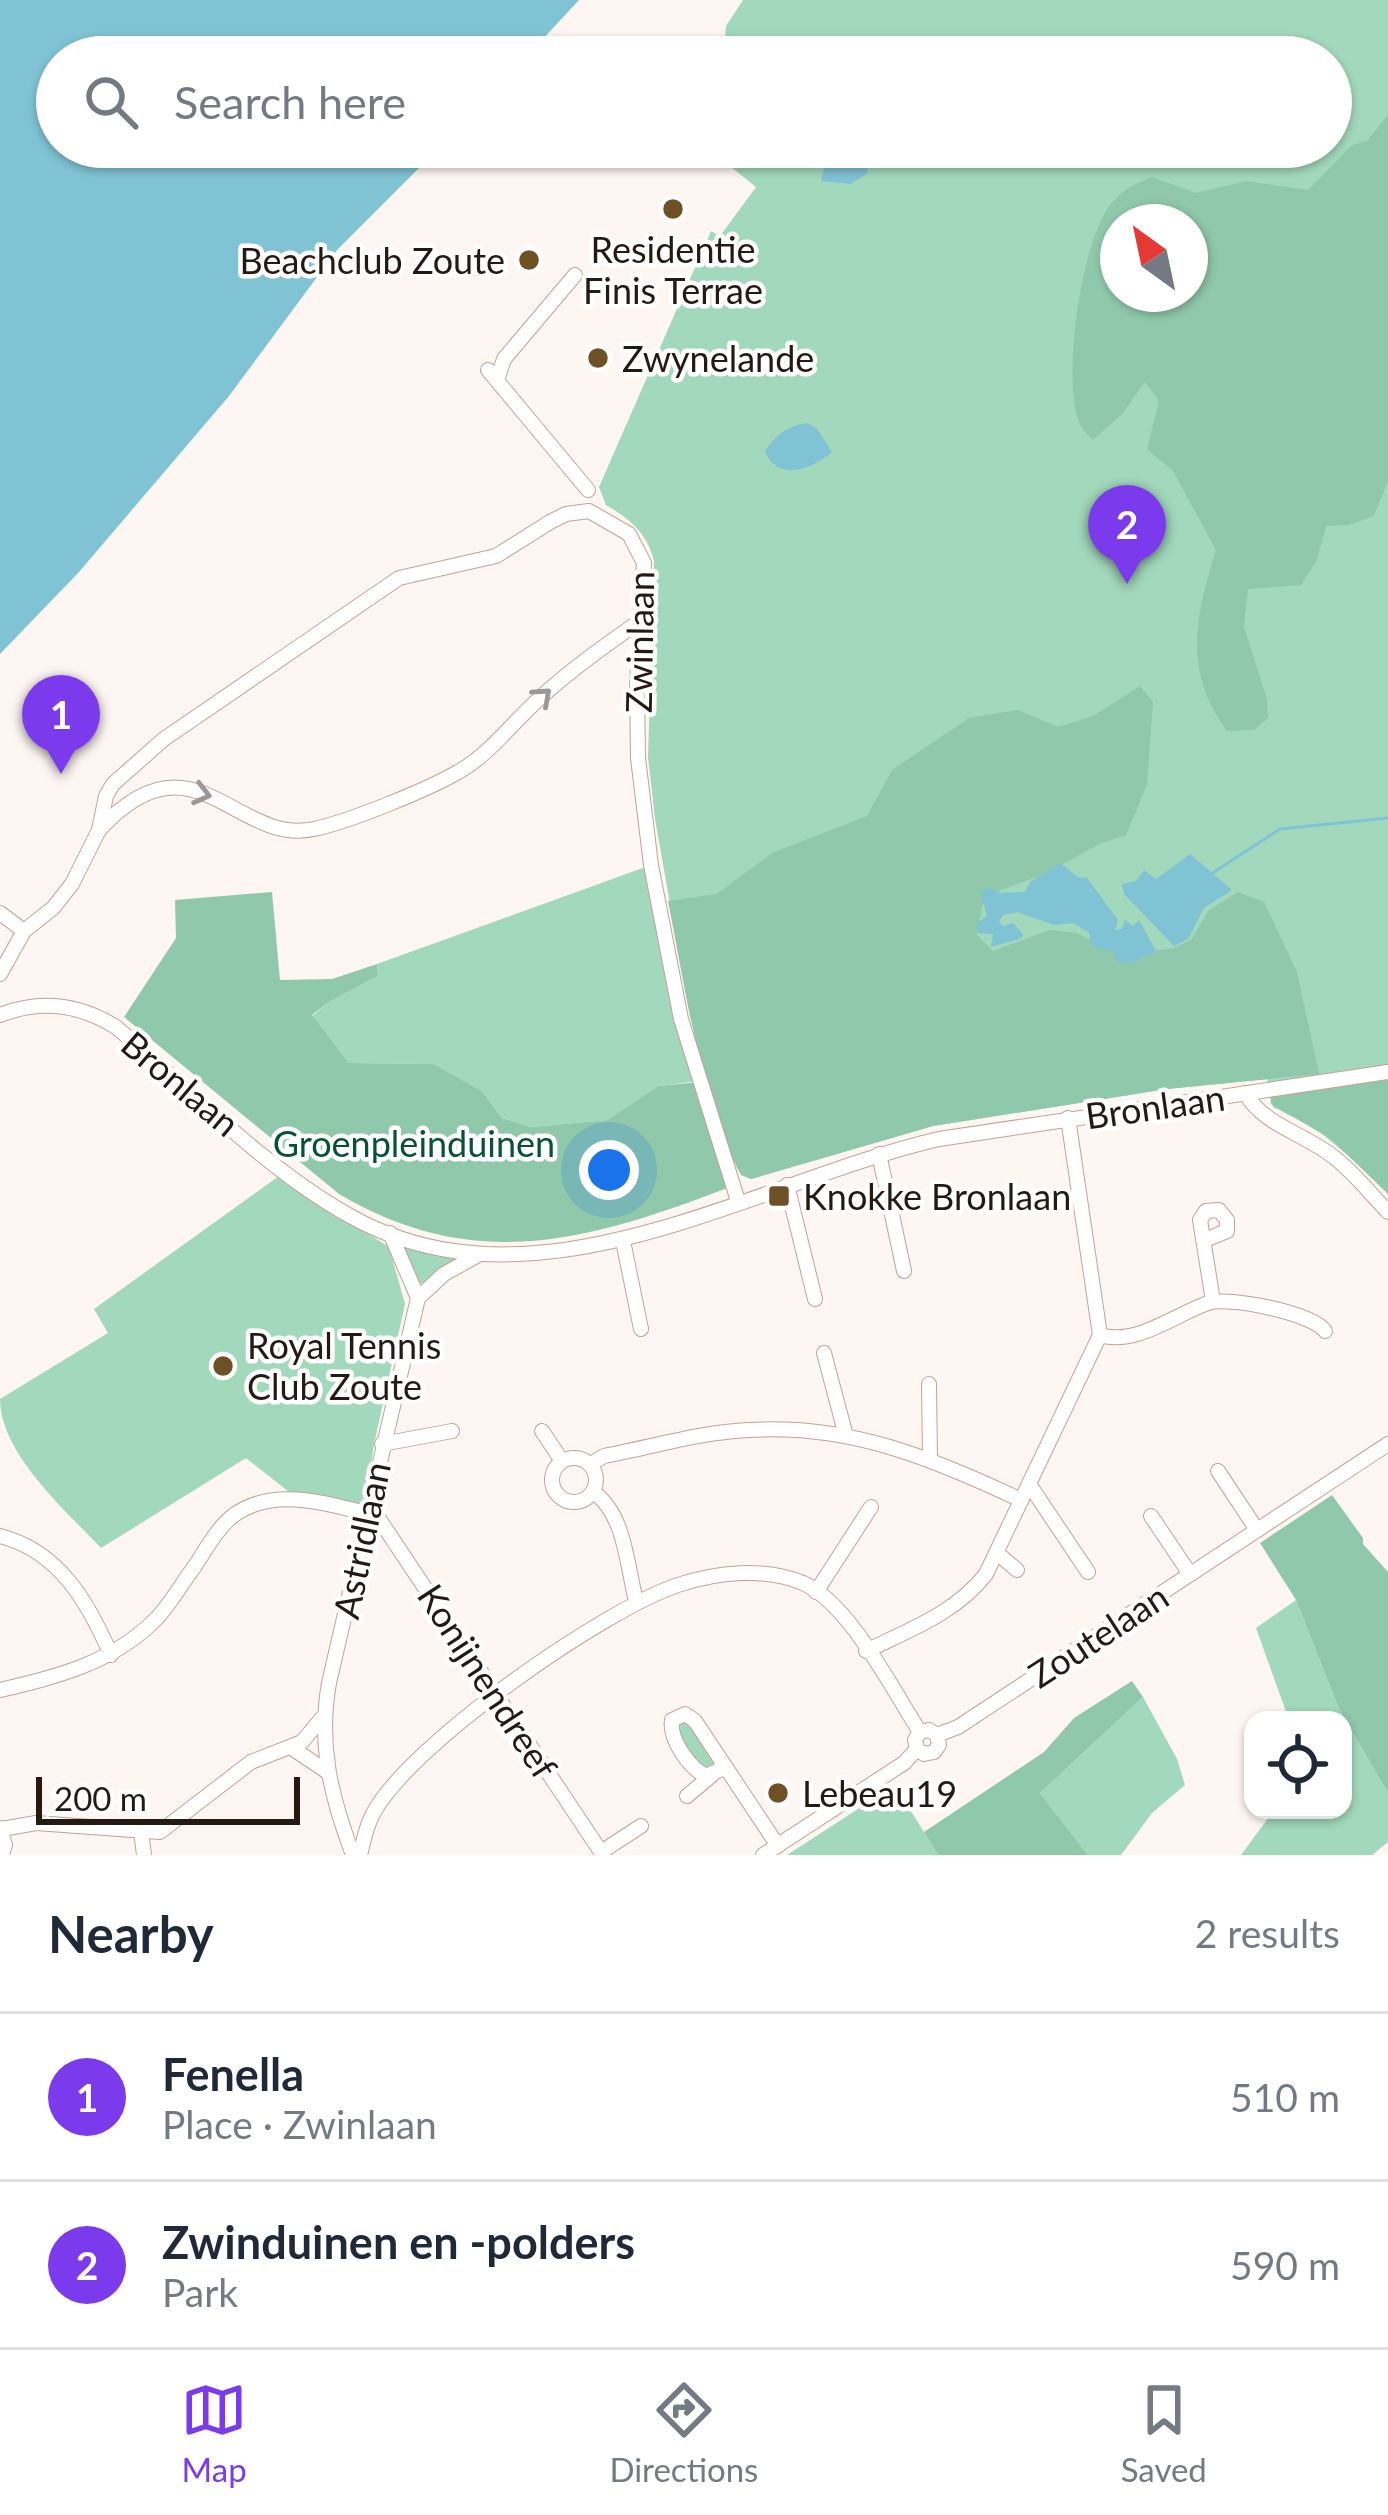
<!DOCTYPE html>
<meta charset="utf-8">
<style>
body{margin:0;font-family:Lato,sans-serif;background:#f6f6f7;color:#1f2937}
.controls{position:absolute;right:36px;bottom:36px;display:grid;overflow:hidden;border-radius:24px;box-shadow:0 3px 9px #0004}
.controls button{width:108px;height:108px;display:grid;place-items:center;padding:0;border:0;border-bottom:3px solid #e0e1e3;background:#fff;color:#1f2937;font:60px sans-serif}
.compass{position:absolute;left:1100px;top:204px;width:108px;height:108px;border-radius:50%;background:#fff;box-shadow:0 3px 9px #0004;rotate:327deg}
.scale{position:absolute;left:36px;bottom:30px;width:264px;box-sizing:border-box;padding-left:12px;border:6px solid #251914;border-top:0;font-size:33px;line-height:42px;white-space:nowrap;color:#251914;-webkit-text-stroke:9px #fff;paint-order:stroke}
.you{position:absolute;left:609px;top:1170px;width:42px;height:42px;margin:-30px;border:9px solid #fff;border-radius:50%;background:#1a73e8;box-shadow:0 0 0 18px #1a73e833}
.badge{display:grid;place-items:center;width:78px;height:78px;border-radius:50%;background:#7c3aed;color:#fff;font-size:39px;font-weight:700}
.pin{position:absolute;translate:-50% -99px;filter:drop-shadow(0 3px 6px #0008)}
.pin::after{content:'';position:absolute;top:63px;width:42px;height:36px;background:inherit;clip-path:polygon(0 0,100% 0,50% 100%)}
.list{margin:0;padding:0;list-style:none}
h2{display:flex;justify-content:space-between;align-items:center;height:156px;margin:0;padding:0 48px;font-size:51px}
h2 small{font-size:39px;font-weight:400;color:#747a83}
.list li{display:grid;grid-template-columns:78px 1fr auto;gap:36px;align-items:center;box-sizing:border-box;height:168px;padding:0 48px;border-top:3px solid #e0e1e3}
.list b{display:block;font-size:45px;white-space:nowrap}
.list p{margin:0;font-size:39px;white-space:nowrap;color:#747a83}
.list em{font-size:39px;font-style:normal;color:#747a83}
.icon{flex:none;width:66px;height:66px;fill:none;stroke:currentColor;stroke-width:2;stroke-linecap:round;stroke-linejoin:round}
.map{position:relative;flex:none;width:1388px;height:1855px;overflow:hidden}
.search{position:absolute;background:#fff;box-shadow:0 3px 9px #0004;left:36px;right:36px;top:36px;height:132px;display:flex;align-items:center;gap:30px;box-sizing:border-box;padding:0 42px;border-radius:66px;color:#747a83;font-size:45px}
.sheet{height:492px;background:#fff}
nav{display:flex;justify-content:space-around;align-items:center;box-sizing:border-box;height:168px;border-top:3px solid #e0e1e3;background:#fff;font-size:33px;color:#747a83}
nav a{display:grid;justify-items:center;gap:6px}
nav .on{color:#7c3aed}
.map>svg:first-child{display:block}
</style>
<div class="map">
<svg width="1388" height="1855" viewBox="0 0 1388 1855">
<rect width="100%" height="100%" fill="#fdf6f3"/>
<!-- green -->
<g fill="#a2d8bc" fill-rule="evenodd">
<path d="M743 0H1388V1166L1364 1169 1315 1128 1273 1107 1267 1079 1167 1089 933 1126 751 1179 737 1168 690 1017 655 819 648 757 654 561C647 533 630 519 606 505L599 487 711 231 720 236 756 187 731 167 746 147H1331V57H736L744 51 725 38 726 26ZM1118 222H1190V294H1118Z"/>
<polygon points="651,865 699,1081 658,1086 607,1120 531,1127 502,1118 482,1091 434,1064 349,1063 312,1016 329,1002 378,976 377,964"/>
<path d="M279 1176 389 1247 405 1304 374 1444 365 1506 289 1492 246 1458 101 1548C65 1510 0 1453 0 1399L108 1333 94 1309Z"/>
<polygon points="398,1241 460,1256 460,1257 423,1284 416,1281"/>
<polygon points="1296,1600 1339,1709 1388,1793 1388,1842 1372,1855 1241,1855 1274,1810 1343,1810 1343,1720 1289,1720 1256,1628"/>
<polygon points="1143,1697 1177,1759 1185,1785 1152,1813 1121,1855 1088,1855 1040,1793"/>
<polygon points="685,1717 716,1758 716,1767 703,1772 674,1732 674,1722"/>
<polygon points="895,1785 938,1855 787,1855"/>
</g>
<!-- forest -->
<g fill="#90c8ab" fill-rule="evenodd">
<path d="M1388 115V481L1374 516 1348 525 1326 526 1317 560 1301 585 1248 589 1244 627 1267 699 1268 718 1254 730 1227 731C1183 671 1195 617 1216 550L1173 471 1147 449 1159 401 1145 382 1122 414 1093 440C1089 436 1084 432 1081 426 1060 385 1081 246 1108 208 1121 190 1133 185 1152 177L1196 193 1246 181 1308 190 1352 145 1367 141ZM1118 222H1190V294H1118Z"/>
<path d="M1140 686 1153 702 1147 785 1126 835 1099 844 1045 874 993 893 982 906 977 935 993 951 1050 930 1077 933 1102 946 1150 951 1174 948 1192 939 1208 911 1238 892 1264 902 1297 972 1319 1074 1167 1089 933 1126 751 1179 741 1175C702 1103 684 982 668 901L717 894 772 853 867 816 892 770 969 718 1018 710 1058 727 1093 716Z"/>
<path d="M272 892 280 980 332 979 377 964 378 976 329 1002 312 1015 349 1063 434 1064 482 1091 502 1118 531 1127 607 1120 658 1086 699 1082 733 1186C593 1239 478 1276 339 1194L124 1017 176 938 175 900Z"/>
<polygon points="1388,1076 1388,1194 1331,1139 1271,1104 1270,1093"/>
<polygon points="1332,1495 1363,1538 1363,1544 1388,1572 1388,1793 1339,1709 1296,1600 1260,1543"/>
<polygon points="1132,1681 1143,1697 1040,1793 1088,1855 938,1855 924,1832 1044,1752 1074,1718"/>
</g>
<!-- water -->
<g fill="#80c3d4">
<polygon points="0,0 579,0 526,57 57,57 57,147 440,147 337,250 229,396 79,572 0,654"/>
<path d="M835 147C850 147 866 158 868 173L851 184 821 181 826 160Z"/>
<path d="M807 423 817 429 832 452C811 470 777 482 765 451 776 435 787 426 807 423Z"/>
<polygon points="1190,854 1232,890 1204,908 1188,939 1174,946 1124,894 1122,884 1136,881 1144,870 1156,879"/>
<polygon points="1060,863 1078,877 1087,878 1118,920 1115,930 1122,929 1125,920 1133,926 1139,920 1156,951 1131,963 1118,963 1113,951 1092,947 1089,933 1073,923 1054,925 1018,912 1003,915 999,922 1003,926 1013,923 1023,934 1022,938 991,947 993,934 978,933 977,923 987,916 981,892 987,888 1001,893 1025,892 1030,882"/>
</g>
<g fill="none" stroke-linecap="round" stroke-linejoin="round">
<!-- stream -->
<polyline stroke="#80c3d4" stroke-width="3" points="1211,874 1280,829 1388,818"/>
<!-- minor casing -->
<g stroke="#c3a294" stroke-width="16">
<g id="minor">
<polyline points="488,370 588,490"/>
<polyline points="497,380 504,359 575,275"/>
<path d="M99 830C194 727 235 846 314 829 348 822 427 790 458 772 489 755 513 722 539 699 570 670 606 645 640 621"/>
<polyline points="0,913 24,931"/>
<polyline points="0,974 24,931 53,908 72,884 99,830 106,796 113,784 164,739 399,578 496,556 550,522 566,514 589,511 629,534 644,563 637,686 638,758 651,865 681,1019 738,1201"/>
<path d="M0 1015C41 999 79 1004 116 1027 191 1091 264 1168 350 1216 537 1321 753 1182 939 1139L1388 1072"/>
<path d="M1245 1093C1264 1126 1306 1134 1335 1158 1354 1173 1371 1194 1388 1212"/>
<polyline points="879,1154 904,1271"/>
<polyline points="787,1185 815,1299"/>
<polyline points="390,1233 418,1298"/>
<polyline points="1205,1240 1227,1231 1227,1220 1219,1210 1206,1211 1200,1220 1213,1301"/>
<polyline points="623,1241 641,1329"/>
<path d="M1100 1335C1136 1346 1174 1315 1208 1303 1228 1296 1312 1313 1325 1331"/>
<polyline points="824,1353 846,1436"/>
<polyline points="929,1384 930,1457"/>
<polyline points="542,1431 562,1461"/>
<polyline points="382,1444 452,1431"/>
<circle cx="574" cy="1480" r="22"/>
<path d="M591 1464 604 1456C652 1447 701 1432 749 1430 850 1424 932 1458 1021 1500"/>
<polyline points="1218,1471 1257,1530"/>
<polyline points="1029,1484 1088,1572"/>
<path d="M593 1492C625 1513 627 1566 636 1601"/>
<polyline points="1151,1516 1190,1574"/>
<path d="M0 1536C59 1551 88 1602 111 1655"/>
<polyline points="997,1553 1017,1570"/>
<polyline points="816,1592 871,1507"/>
<path d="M866 1651C909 1630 956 1613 986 1574L1100 1335 1068 1118"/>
<path d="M0 1690C59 1676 113 1663 157 1618 171 1603 182 1583 195 1566 206 1549 218 1527 234 1515 276 1485 332 1505 377 1516L603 1855"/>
<polyline points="937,1735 958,1727 1388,1444"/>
<polyline points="292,1748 326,1771"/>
<path d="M726 1767 706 1776C689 1768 669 1739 672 1720L685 1714 695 1721 778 1846"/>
<polyline points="687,1796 712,1775"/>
<polyline points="0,1828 5,1845 2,1855"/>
<polyline points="2,1829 36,1823 160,1832 251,1762 302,1742 322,1718"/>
<polyline points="141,1831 144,1855"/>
<polyline points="601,1852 641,1826"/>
<path d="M353 1855C331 1797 318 1745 329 1683L418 1298 444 1274 480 1254"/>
<path d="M360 1855C364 1840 366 1825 374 1812 412 1743 603 1610 678 1585 717 1572 764 1567 803 1583 850 1604 892 1689 920 1732"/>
<polyline points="763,1855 904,1763 917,1749 915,1740 920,1732 929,1730 937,1735 939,1745 934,1752 924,1754 917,1749"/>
</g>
</g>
<!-- minor -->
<use href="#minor" stroke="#fff" stroke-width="14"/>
</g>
<!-- one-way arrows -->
<defs><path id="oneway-chevron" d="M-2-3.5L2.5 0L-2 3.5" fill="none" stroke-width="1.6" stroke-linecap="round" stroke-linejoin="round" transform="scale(3)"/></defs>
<g stroke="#9d9895">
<use href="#oneway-chevron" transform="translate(543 696) rotate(-42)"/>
<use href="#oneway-chevron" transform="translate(202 794) rotate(14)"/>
</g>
<!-- markers -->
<g fill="#6e5125" stroke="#fff" stroke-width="4.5">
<circle cx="673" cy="209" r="12"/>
<circle cx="529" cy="260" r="12"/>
<circle cx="598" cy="358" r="12"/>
<rect x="767" y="1184" width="24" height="24" rx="6"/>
<circle cx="223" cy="1366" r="12"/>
<circle cx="778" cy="1793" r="12"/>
</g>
<g text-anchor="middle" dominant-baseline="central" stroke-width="9" stroke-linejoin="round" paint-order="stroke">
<!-- poi labels -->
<g font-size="36" fill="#251914" stroke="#fff" text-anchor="start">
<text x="673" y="249" text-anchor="middle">Residentie<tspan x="673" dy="41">Finis Terrae</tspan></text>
<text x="505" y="260" text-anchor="end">Beachclub Zoute</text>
<text x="622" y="358">Zwynelande</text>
<text x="803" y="1196">Knokke Bronlaan</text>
<text x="247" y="1345">Royal Tennis<tspan x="247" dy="41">Club Zoute</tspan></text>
<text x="802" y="1793">Lebeau19</text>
</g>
<!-- street labels -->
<g font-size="36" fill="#251914" stroke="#fff">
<text transform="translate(639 642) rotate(-89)">Zwinlaan</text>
<text transform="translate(181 1083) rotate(40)">Bronlaan</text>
<text transform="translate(1155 1106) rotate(-8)">Bronlaan</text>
<text transform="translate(361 1540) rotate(-78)">Astridlaan</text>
<text transform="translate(1098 1635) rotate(-33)">Zoutelaan</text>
<text transform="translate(488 1681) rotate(57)">Konijnendreef</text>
</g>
<!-- park labels -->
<g font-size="36" fill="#075135" stroke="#fff">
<text x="414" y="1143">Groenpleinduinen</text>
</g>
</g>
</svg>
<div class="controls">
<button><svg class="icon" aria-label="locate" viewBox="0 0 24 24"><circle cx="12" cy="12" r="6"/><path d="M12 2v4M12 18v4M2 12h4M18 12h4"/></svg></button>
</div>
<svg class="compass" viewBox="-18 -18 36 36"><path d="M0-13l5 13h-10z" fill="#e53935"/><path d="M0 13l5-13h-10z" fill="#747a83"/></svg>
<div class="scale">200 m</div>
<div class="you"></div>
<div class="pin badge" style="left:61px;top:774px">1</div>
<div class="pin badge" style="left:1127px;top:584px">2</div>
<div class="search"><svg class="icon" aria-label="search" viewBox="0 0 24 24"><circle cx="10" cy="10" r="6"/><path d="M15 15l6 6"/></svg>Search here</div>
</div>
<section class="sheet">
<h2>Nearby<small>2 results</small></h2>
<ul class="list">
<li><span class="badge">1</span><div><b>Fenella</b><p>Place · Zwinlaan</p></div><em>510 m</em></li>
<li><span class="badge">2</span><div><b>Zwinduinen en -polders</b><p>Park</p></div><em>590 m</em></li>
</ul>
</section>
<nav>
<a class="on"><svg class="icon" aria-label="map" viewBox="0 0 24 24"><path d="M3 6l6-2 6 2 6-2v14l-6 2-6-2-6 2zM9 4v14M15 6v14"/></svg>Map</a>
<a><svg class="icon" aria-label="directions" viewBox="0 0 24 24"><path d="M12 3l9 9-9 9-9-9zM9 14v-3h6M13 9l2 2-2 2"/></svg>Directions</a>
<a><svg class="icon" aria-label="saved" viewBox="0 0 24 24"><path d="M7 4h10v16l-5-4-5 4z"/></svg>Saved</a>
</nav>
